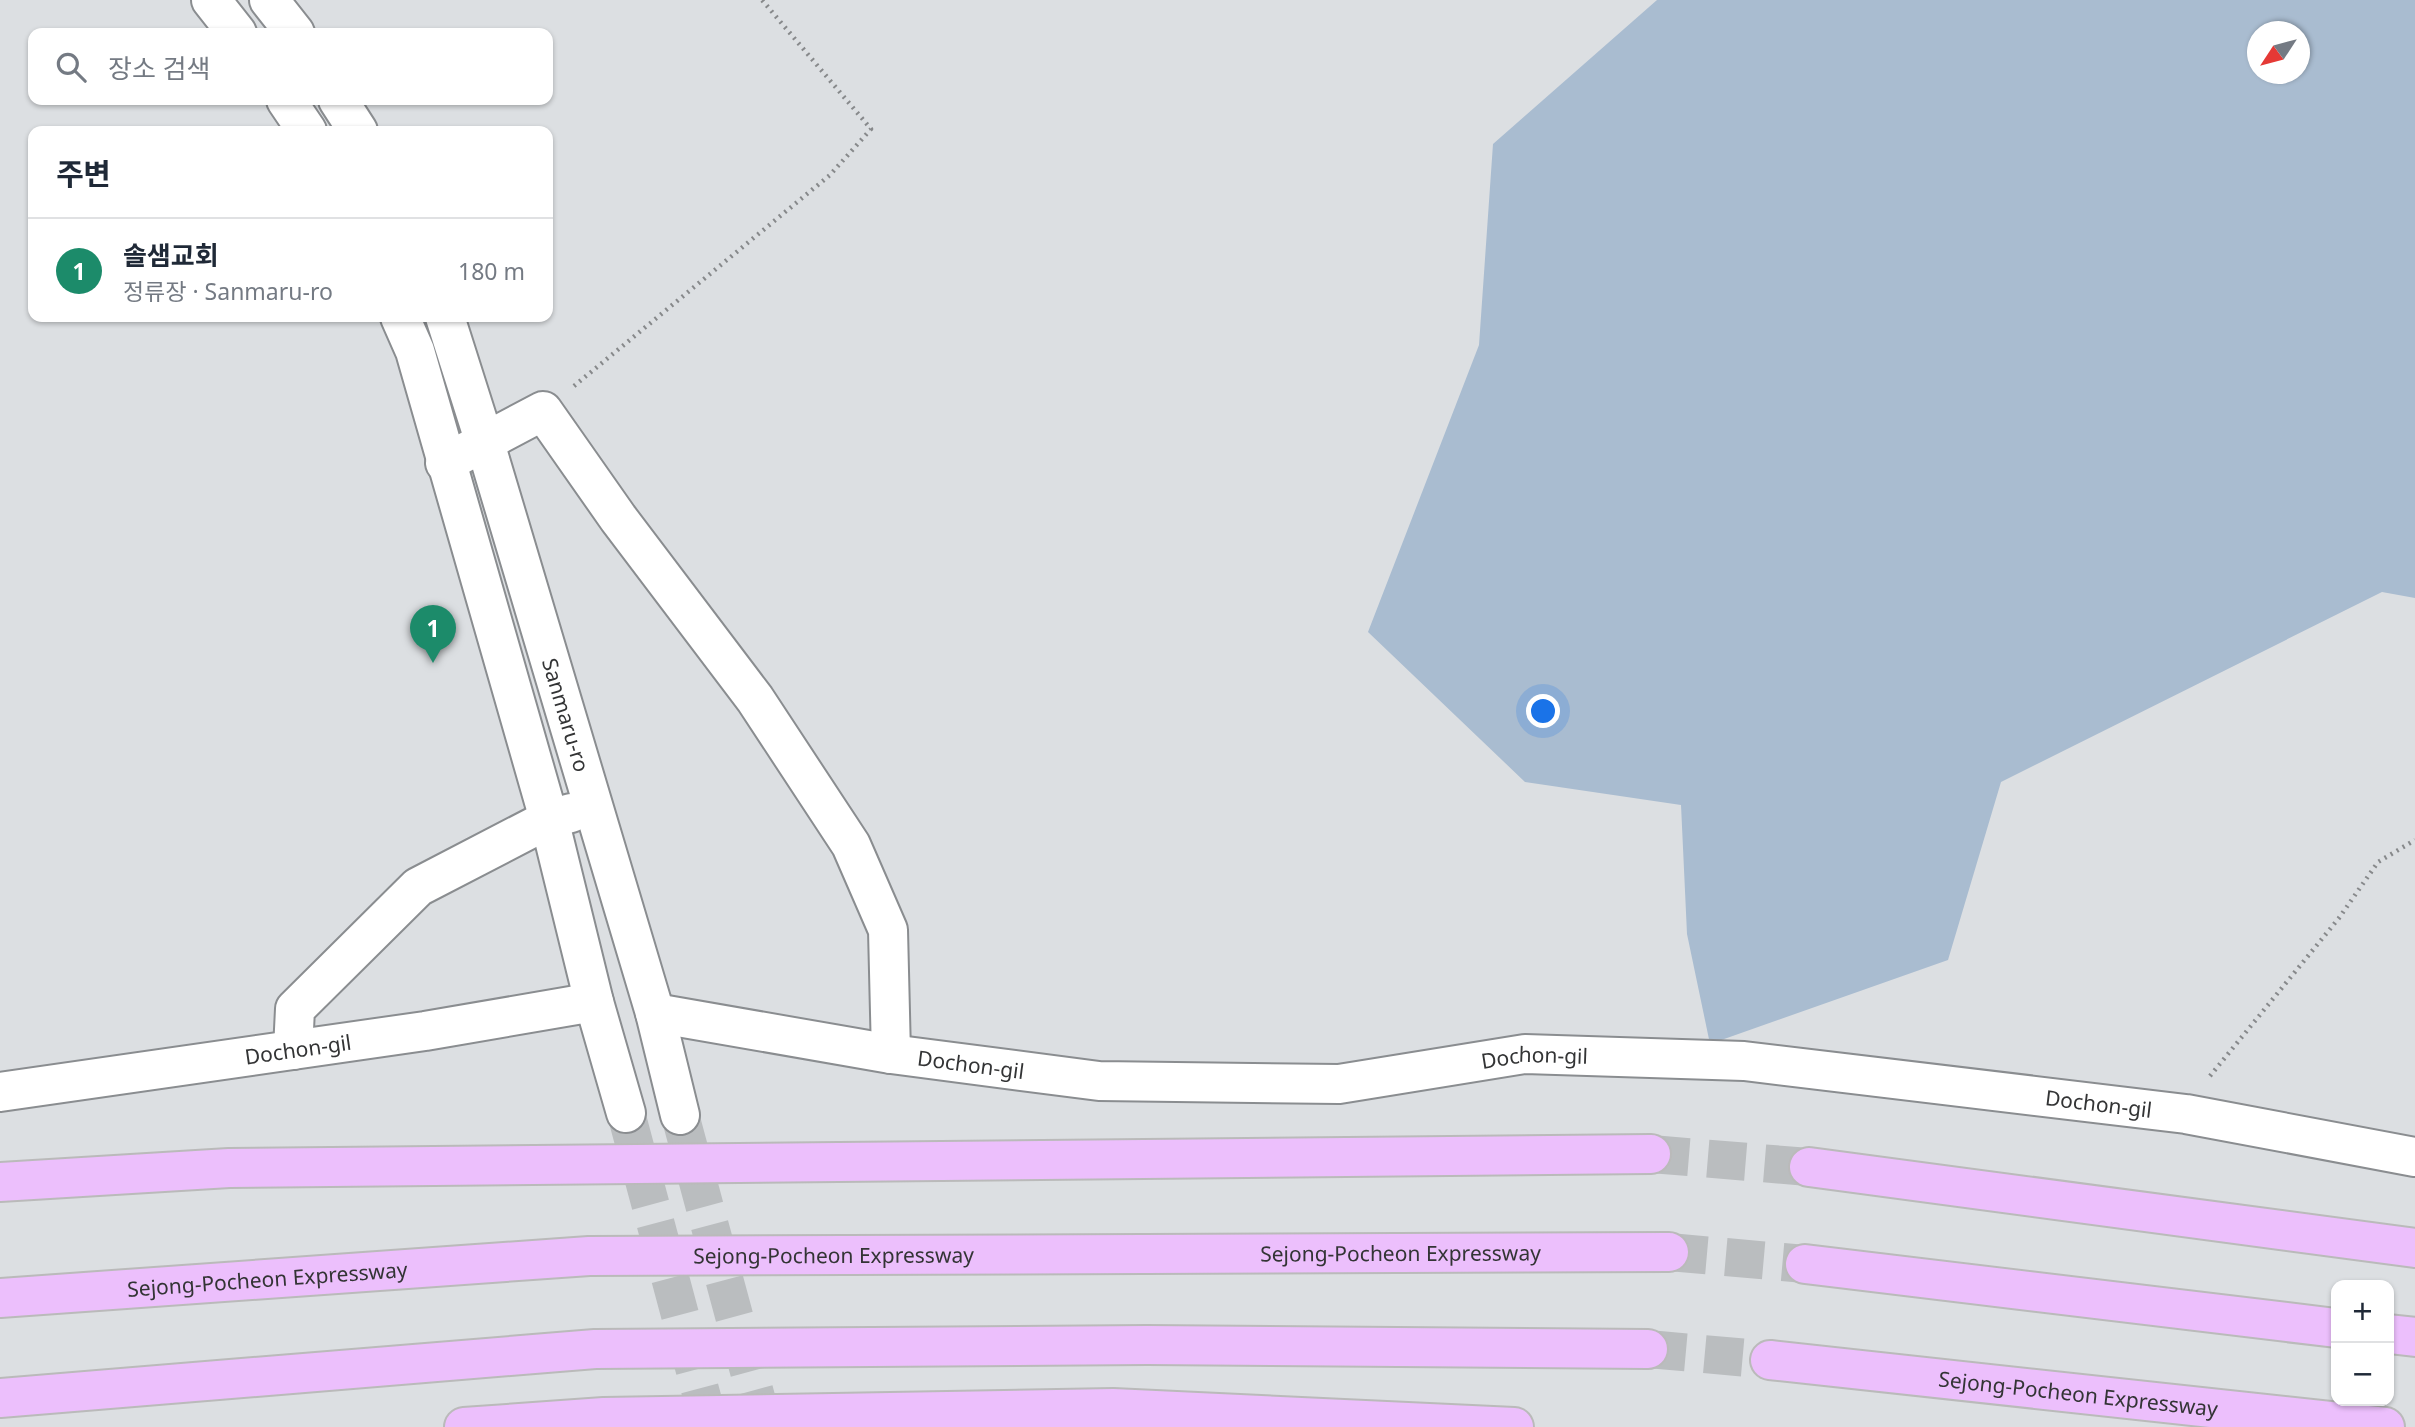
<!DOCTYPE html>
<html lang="ko">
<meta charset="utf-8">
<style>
body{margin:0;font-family:"Noto Sans","Noto Sans KR",sans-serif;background:#f6f6f7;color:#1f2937}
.controls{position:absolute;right:21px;bottom:21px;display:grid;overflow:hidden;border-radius:14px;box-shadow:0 2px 5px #0004}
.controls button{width:63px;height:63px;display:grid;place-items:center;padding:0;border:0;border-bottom:2px solid #e0e1e3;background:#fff;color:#1f2937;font:35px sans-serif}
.compass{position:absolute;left:2247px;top:21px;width:63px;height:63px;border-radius:50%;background:#fff;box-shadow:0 2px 5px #0004;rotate:234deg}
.you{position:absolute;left:1544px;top:712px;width:24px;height:24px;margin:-18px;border:5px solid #fff;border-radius:50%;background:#1a73e8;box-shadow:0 0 0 10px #1a73e833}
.badge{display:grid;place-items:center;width:46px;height:46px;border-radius:50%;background:#1c8b6a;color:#fff;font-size:23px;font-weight:700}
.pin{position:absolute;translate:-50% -58px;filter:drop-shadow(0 2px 4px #0008)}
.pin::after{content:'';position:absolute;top:37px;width:24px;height:21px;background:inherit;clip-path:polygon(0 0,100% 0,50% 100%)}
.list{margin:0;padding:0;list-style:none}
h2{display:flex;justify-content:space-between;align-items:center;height:91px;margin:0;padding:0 28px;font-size:30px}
h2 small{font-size:23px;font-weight:400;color:#747a83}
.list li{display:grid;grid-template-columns:46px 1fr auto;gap:21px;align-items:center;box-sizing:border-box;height:105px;padding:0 28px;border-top:2px solid #e0e1e3}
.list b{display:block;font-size:26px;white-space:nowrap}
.list p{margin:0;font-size:23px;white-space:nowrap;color:#747a83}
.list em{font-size:23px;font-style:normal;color:#747a83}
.icon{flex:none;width:38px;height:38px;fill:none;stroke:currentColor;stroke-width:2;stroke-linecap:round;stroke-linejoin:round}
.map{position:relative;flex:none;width:2415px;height:1427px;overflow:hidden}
.search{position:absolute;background:#fff;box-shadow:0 2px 5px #0004;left:28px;top:28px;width:525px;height:77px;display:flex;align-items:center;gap:18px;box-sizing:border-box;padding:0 24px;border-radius:14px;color:#747a83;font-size:26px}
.panel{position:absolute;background:#fff;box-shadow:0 2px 5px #0004;left:28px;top:126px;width:525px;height:196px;border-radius:14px}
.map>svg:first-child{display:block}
</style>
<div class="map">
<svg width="2415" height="1427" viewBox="0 0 2415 1427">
<rect width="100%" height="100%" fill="#dcdfe2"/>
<!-- green -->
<path fill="#a9bcd0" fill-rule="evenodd" d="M1657 0H2415V598L2382 592 2001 782 1948 960 1710 1044 1687 934 1681 805 1525 782 1368 632 1479 345 1493 144ZM2258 32H2300V74H2258Z"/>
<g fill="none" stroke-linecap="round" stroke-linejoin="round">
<!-- minor-tunnel -->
<g stroke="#babdbf" stroke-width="38" stroke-dasharray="38 19" stroke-linecap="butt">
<polyline points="626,1113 710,1427"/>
<polyline points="680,1115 764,1427"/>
</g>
<!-- highway-tunnel -->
<g stroke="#babdbf" stroke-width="38" stroke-dasharray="38 19" stroke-linecap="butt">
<polyline points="1651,1154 1809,1167"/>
<polyline points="1669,1252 1805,1264"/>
<polyline points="1648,1349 1770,1360"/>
</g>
<!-- minor casing -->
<g stroke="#8a8d90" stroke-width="42">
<g id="minor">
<polyline points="211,0 237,33"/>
<polyline points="269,0 295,33"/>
<polyline points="286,100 307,131"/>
<polyline points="338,100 358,131"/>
<polyline points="400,317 415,351 549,819 594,1002 626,1113"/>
<path id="s1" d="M445 317 485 443 655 1013 680 1115"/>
<polyline points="445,463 543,411 618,518 755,699 851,845 888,930 891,1054"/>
<path id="s2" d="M655 1013 891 1054 1099 1081 1339 1084 1525 1054 1744 1061 2186 1114 2415 1157"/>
<polyline points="293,1050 295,1009 418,887 549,819 571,813"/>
<path id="s3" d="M0 1092 425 1031 594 1002"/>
</g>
</g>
<!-- highway casing -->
<g stroke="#bababa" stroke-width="42">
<g id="highway">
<polyline points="1809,1167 2415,1248"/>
<polyline points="0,1182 229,1168 1651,1154"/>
<polyline points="1805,1264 2336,1328"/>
<path id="s4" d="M0 1298 589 1256 1669 1252"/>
<polyline points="2389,1334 2415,1337"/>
<path id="s5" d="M1770 1360 2385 1427"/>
<polyline points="0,1398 595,1349 1147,1345 1648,1349"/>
<polyline points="464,1427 604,1417 1113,1408 1514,1427"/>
</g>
</g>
<!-- path -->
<g stroke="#87898b" stroke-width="4.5" stroke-dasharray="2 5" stroke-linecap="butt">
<polyline points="574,386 830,175 871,129 762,0"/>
<polyline points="2210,1076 2339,918 2378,862 2415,840"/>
</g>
<!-- minor -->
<use href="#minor" stroke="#fff" stroke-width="38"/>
<!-- highway -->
<use href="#highway" stroke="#ecbffc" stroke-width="38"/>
</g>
<g text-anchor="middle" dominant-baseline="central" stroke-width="5" stroke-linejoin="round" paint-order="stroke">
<!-- street labels -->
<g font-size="21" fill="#333435" stroke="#e9ecf0">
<text stroke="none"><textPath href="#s1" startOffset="416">Sanmaru-ro</textPath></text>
<text stroke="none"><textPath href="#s3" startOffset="301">Dochon-gil</textPath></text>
<text stroke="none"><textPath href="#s2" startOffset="887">Dochon-gil</textPath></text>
<text stroke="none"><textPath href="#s2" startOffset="320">Dochon-gil</textPath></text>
<text stroke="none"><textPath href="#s2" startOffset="1454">Dochon-gil</textPath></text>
<text stroke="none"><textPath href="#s4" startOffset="1402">Sejong-Pocheon Expressway</textPath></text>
<text stroke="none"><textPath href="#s4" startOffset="835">Sejong-Pocheon Expressway</textPath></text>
<text stroke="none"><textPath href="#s4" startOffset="268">Sejong-Pocheon Expressway</textPath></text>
<text stroke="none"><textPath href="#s5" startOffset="310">Sejong-Pocheon Expressway</textPath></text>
</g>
</g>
</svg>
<div class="controls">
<button>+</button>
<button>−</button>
</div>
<svg class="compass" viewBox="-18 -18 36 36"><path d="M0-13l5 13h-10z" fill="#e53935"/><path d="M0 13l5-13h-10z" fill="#747a83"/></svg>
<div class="you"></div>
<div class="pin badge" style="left:433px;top:663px">1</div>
<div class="search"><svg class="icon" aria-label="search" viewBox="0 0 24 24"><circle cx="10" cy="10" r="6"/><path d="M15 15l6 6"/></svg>장소 검색</div>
<section class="panel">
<h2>주변<small></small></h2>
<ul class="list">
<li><span class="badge">1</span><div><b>솔샘교회</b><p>정류장 · Sanmaru-ro</p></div><em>180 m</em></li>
</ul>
</section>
</div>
